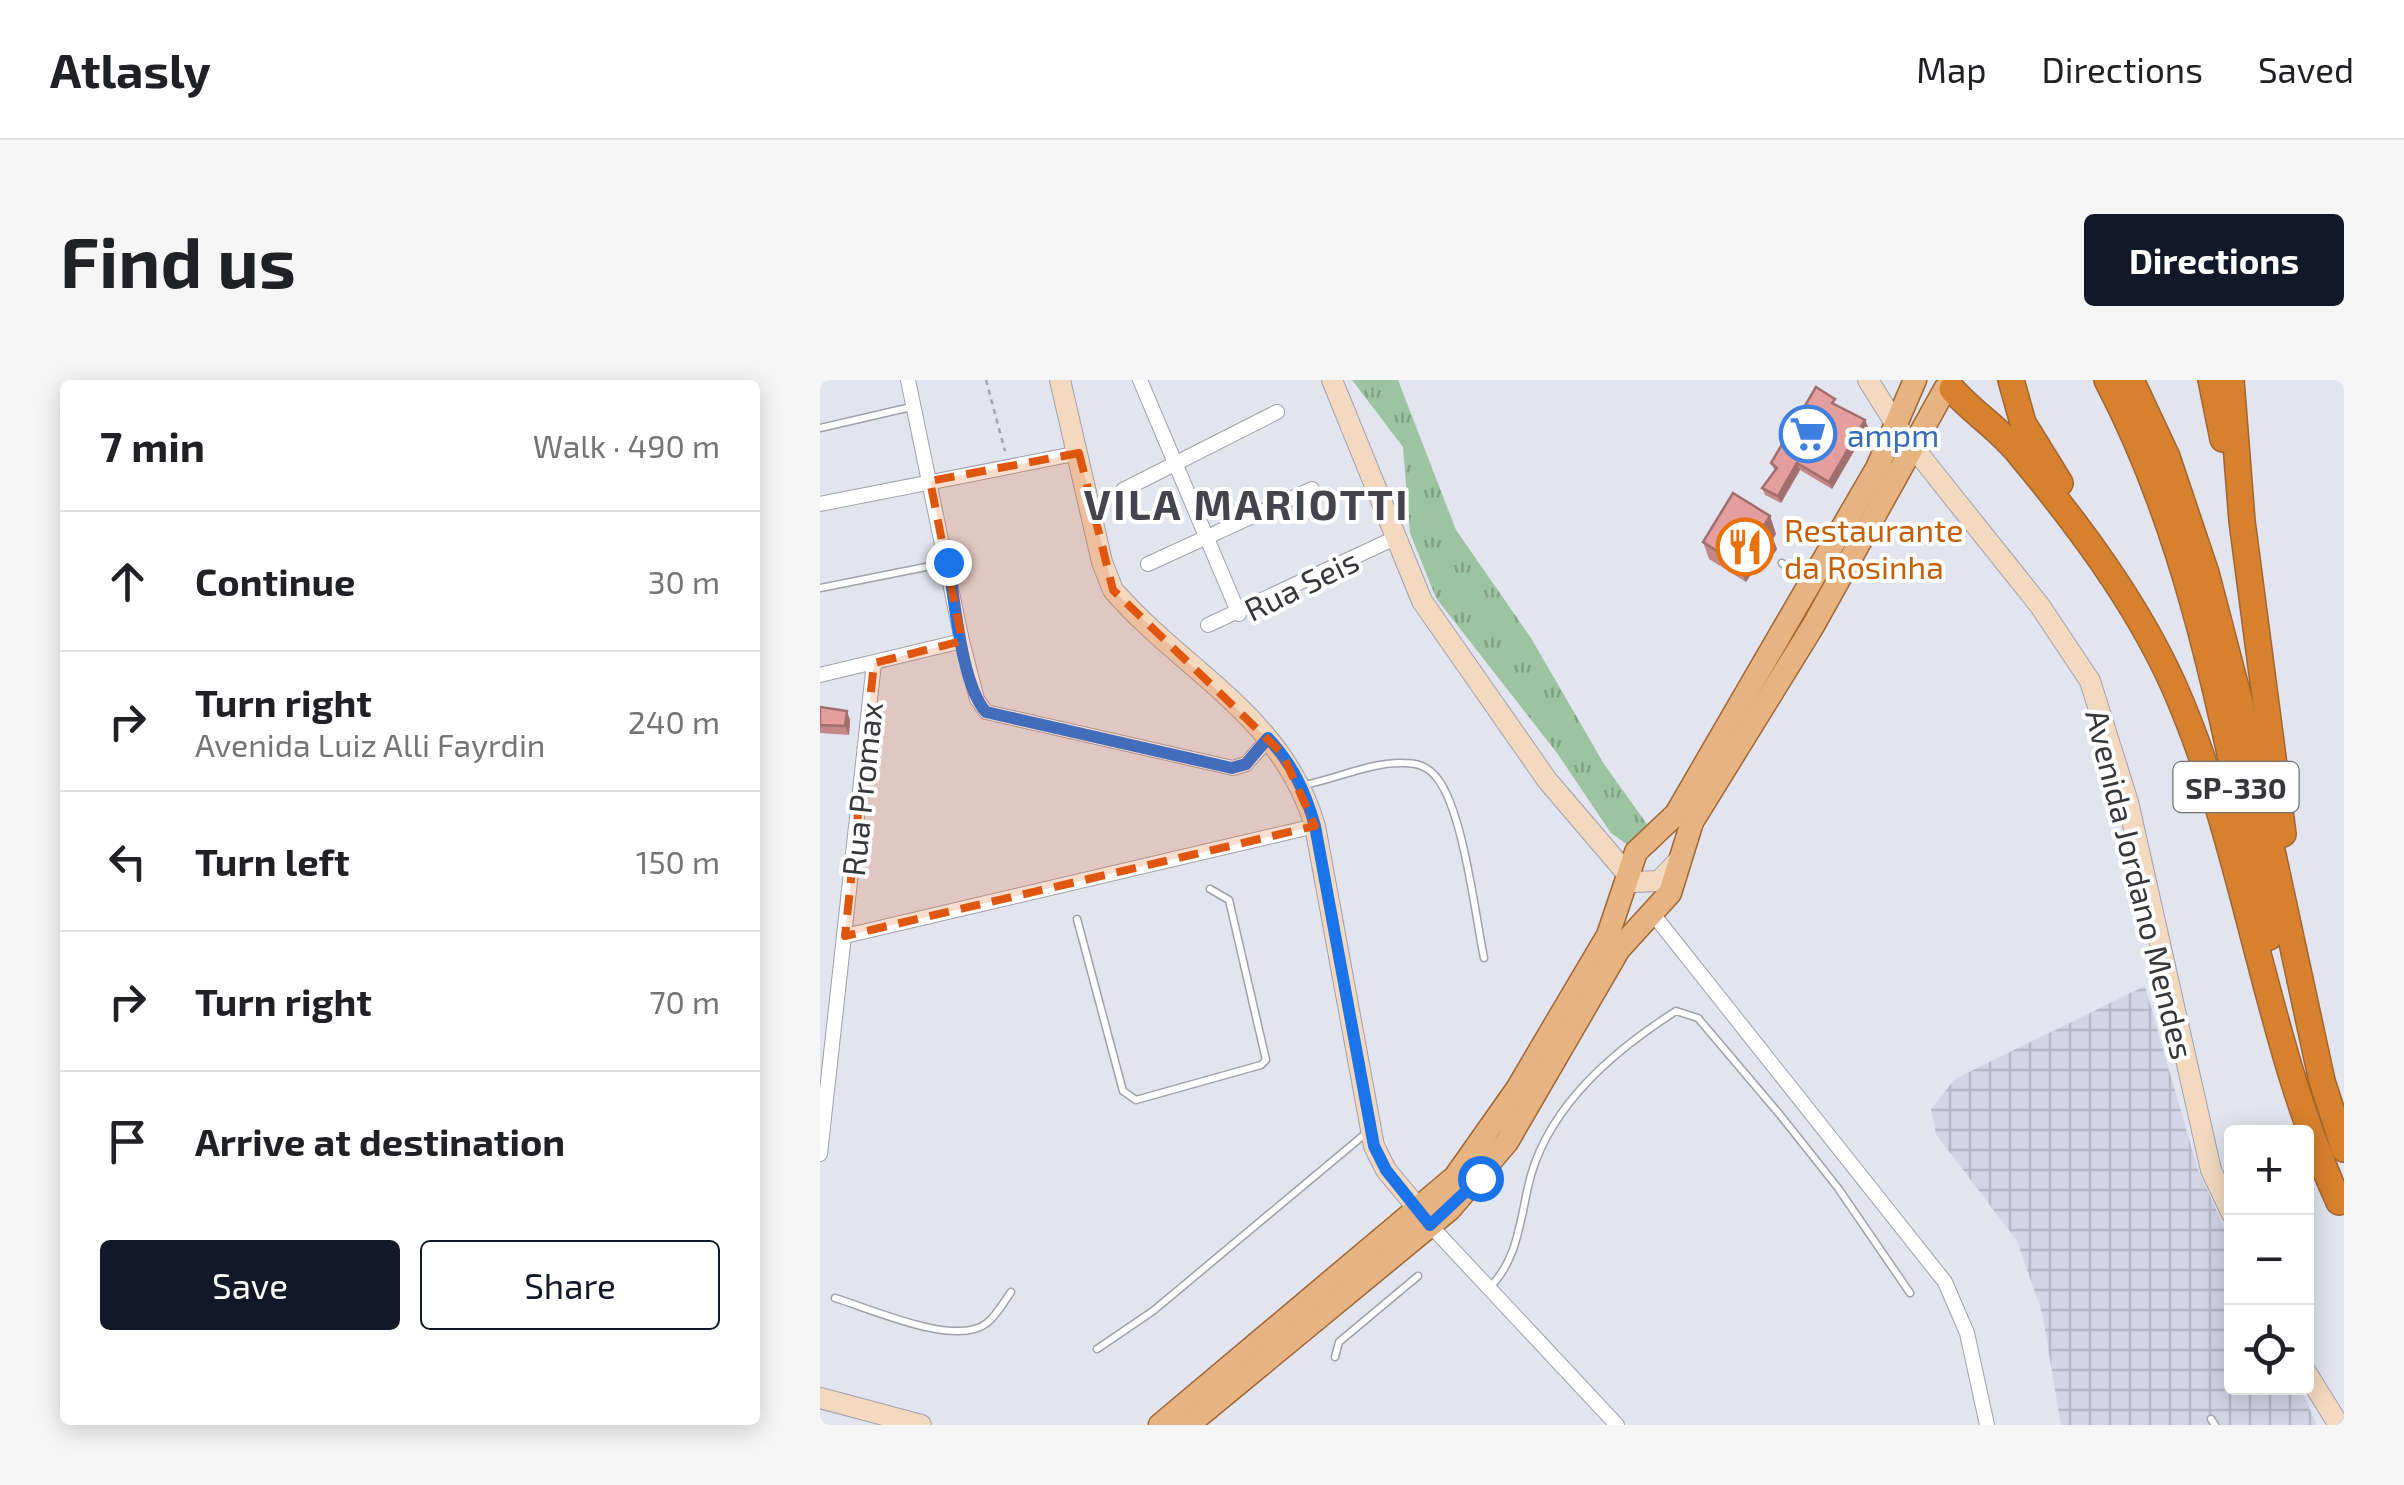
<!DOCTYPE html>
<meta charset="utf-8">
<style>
body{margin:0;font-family:"Exo 2",sans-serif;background:#f6f6f6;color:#202124}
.controls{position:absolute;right:30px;bottom:30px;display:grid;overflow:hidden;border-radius:10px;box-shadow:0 5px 25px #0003}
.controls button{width:90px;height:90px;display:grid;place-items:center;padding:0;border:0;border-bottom:2px solid #e0e0e0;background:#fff;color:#202124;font:50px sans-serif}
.stop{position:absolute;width:30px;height:30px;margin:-22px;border:8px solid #1a73e8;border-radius:50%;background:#fff}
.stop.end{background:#1a73e8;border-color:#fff;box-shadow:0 2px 10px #0008}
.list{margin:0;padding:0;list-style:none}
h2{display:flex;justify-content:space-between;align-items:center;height:130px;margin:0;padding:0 40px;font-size:42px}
h2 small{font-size:32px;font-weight:400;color:#757577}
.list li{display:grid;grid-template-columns:65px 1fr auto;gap:30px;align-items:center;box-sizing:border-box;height:140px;padding:0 40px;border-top:2px solid #e0e0e0}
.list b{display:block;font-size:38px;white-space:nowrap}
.list p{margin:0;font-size:32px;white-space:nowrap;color:#757577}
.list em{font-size:32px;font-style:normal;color:#757577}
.actions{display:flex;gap:20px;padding:30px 40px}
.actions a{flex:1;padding:22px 0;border:2px solid #111827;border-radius:10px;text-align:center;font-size:35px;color:#111827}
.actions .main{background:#111827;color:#fff}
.icon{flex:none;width:55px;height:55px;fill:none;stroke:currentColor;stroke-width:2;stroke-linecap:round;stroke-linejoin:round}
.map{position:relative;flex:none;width:1524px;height:1045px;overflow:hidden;border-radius:10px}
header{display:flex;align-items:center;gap:60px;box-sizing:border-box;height:140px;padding:0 50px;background:#fff;border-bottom:2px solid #e0e0e0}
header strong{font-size:48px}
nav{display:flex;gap:55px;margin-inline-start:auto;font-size:35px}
.intro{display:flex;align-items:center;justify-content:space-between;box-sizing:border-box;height:240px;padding:0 60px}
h1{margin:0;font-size:70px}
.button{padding:25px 45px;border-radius:10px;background:#111827;color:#fff;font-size:35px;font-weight:700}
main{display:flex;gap:60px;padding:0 60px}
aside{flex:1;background:#fff;border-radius:10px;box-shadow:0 5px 25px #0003}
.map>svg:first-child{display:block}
</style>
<header>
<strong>Atlasly</strong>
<nav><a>Map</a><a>Directions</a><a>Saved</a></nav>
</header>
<div class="intro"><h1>Find us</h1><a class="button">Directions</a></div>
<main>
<aside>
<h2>7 min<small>Walk · 490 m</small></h2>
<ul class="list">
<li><svg class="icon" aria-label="ahead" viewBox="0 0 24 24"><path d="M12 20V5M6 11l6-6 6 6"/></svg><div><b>Continue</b></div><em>30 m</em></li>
<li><svg class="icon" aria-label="right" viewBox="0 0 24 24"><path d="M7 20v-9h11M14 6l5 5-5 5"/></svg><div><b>Turn right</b><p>Avenida Luiz Alli Fayrdin</p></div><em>240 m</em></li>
<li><svg class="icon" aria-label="left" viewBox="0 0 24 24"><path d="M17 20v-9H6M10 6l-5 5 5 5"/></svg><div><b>Turn left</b></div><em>150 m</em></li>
<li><svg class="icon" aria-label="right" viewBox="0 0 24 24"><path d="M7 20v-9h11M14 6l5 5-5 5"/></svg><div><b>Turn right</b></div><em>70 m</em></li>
<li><svg class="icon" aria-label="arrive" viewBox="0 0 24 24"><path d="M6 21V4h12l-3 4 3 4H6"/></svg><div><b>Arrive at destination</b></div></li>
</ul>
<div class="actions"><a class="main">Save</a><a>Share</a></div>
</aside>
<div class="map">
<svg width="1524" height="1045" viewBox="0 0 1524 1045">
<defs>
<pattern id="industrial-grid" width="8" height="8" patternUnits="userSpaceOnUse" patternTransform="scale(2.5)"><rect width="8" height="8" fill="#d3d5e7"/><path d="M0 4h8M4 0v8" fill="none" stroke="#b6b7c7"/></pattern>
<pattern id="park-tufts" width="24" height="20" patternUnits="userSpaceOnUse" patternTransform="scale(2.5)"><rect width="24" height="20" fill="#9dc4a1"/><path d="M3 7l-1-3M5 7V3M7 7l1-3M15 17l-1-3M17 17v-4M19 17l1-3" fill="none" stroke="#81a084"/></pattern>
</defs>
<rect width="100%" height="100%" fill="#e2e4ef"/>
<!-- industrial -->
<polygon fill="url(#industrial-grid)" points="1325,606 1377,787 1411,863 1412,1008 1480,1008 1497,1045 1241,1045 1222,932 1197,861 1116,754 1111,729 1135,699"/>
<!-- park -->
<polygon fill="url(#park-tufts)" points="532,0 578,0 636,150 711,258 784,384 829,447 813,469 791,453 737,373 616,218 590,153 583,67"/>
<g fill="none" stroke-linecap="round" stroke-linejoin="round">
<!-- lane casing -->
<g stroke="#9fa0aa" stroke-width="9">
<g id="lane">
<polyline points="0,48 91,27"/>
<polyline points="962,183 983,201"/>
<polyline points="0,208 126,183"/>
<path d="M484 405C516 399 551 382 583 383 597 383 608 386 617 398 643 430 655 534 664 578"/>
<polyline points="257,539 303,711 316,720 441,685 446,680 409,520 390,509"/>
<path d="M669 908C700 878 700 835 711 795 732 723 795 670 856 631L878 638 961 736 1018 808 1090 913"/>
<path d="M15 918C49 928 136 968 167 943 176 936 184 922 191 912"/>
<polyline points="277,969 333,931 545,754"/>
<polyline points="515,977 519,962 598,896"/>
<polyline points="1391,1039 1395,1045"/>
</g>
</g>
<!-- street casing -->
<g stroke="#9fa0aa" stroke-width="16">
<g id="street">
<polyline points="88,0 142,261 157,319 166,332 413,388 426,384 449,358"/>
<polyline points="320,0 419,234"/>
<polyline points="303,110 457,32"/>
<polyline points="0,124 259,73"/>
<polyline points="328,184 492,109"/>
<polyline points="388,245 573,159"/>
<polyline points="0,295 142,261"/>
<polyline points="833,534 1125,902 1147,953 1167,1045"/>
<polyline points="25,556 495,446"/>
<polyline points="0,774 54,283"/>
<polyline points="610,845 797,1045"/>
</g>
</g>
<!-- secondary casing -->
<g stroke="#9fa0aa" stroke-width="22">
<g id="secondary">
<path d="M240 0 282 182 293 210C363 291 463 336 495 446L554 766 566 790 606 838"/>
<polyline points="512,0 602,221 727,400 814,502 839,501 861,478"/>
<polyline points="1048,0 1078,48 1220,226 1270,301 1308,422 1391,790 1412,834"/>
<polyline points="1486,992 1519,1045"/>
<polyline points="0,1018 101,1045"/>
</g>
</g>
<!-- primary casing -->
<g stroke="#9f6632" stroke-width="25">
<g id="primary">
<polyline points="340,1045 635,797 697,709 788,555 816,472 856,434 1057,88 1095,0"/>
<polyline points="368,1045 630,829 687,762 799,569 850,513 872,442 993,246 1125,9"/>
</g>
</g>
<!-- highway casing -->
<g stroke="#9f6632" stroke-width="28">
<g id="highway">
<polyline points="1191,0 1203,43 1240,103"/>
<path d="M1287 0C1378 173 1407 368 1449 557"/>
<polyline points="1311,0 1347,77 1386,193 1420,323 1502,701 1524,769"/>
<polyline points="1391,0 1403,59"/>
<polyline points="1411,0 1422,141 1463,454"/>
<path d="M1132 9C1152 32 1178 48 1197 71 1256 142 1315 220 1353 304 1427 470 1443 656 1519 822"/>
</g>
</g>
<!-- path -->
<polyline stroke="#a1a3ab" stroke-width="2.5" stroke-dasharray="5 5" stroke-linecap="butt" points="166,0 185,71"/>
<!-- lane -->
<use href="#lane" stroke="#fff" stroke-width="6"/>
<!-- street -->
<use href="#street" stroke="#fff" stroke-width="14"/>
<!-- secondary -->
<use href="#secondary" stroke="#f3d9c0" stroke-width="20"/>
<!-- primary -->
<use href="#primary" stroke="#e7b381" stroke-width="22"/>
<!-- highway -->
<use href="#highway" stroke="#d7802d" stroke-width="25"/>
</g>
<!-- wall -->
<g fill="#c48887">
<polygon points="1017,25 1045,40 1048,47 1012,109 980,90 961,123 945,115 942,108 955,91 951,83"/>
<polygon points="950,136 956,154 953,159 957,169 945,187 938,183 926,202 889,179 883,162"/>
<polygon points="0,327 30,340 29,355 0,353"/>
</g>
<!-- shaded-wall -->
<g fill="#a06f6e">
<polygon points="1045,40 1048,47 1012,109 1009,102"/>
<polygon points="977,83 980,90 961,123 958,116"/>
<polygon points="950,136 956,154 953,159 957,169 945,187 939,170 943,147"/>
<polygon points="932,165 938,183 926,202 919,185"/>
<polygon points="27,331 30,340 29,355 25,346"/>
</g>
<!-- building -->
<g fill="#e49e9d" stroke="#a06f6e" stroke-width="2.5">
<polygon points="996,7 1015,19 1012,23 1045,40 1009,102 977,83 958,116 942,108 957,88 951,83"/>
<polygon points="913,113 950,136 943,147 950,151 939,170 932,165 919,185 883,162"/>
<polygon points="0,327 27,331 25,346 0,345"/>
</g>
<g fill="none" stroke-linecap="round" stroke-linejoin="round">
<!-- route -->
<path stroke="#1a73e8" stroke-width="12" d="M128 182C135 220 141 304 166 332L412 388 426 384 448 358C473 385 485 411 495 446L554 766 566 790 610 845 660 798"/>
</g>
<!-- marked area -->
<path fill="#df570e" fill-opacity="0.2" stroke="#df570e" stroke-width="8" stroke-dasharray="20 12" stroke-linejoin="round" d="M259 73 293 210 462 373 495 446 25 556 54 283 142 261 110 101Z"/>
<!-- icons -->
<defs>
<g id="supermarket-ring" transform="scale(2.875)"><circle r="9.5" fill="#fff" stroke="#3f7fe0" stroke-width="1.5"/><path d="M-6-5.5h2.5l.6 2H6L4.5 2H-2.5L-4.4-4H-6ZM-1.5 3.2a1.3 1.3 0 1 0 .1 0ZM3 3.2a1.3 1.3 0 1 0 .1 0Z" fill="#3f7fe0"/></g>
<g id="restaurant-ring" transform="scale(2.875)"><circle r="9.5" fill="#fff" stroke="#e8710a" stroke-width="1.5"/><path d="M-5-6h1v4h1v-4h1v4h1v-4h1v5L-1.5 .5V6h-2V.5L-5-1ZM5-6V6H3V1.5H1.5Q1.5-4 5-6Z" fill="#e8710a"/></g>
</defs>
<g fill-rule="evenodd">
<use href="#supermarket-ring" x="988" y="54"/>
<use href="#restaurant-ring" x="925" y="167"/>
</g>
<g text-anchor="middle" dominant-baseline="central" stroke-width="8" stroke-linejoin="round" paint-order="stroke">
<!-- shield labels -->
<rect fill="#fff" stroke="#727376" stroke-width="2.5" x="1353.5" y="382" width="125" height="50" rx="8"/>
<g font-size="30" font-weight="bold" fill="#36373b">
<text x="1416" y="407">SP-330</text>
</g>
<!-- shop labels -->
<g font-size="32" fill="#366cbe" stroke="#fff" text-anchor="start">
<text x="1027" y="54">ampm</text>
</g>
<!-- food labels -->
<g font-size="32" fill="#c56008" stroke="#fff" text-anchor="start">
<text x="964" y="149">Restaurante<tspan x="964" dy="37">da Rosinha</tspan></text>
</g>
<!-- street labels -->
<g font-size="32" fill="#36373b" stroke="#fff">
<text transform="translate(481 204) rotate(-26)">Rua Seis</text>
<text transform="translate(41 409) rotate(-84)">Rua Promax</text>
<text transform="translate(1321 504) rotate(76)">Avenida Jordano Mendes</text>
</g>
<!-- district labels -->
<g font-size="42" font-weight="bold" letter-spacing="2.5" fill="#43444c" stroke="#fff">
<text x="427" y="123">VILA MARIOTTI</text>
</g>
</g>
</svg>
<div class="controls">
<button>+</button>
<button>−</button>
<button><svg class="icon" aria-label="locate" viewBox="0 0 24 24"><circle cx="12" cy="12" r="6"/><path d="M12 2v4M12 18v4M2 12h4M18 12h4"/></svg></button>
</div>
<div class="stop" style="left:660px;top:798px"></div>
<div class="stop end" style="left:128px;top:182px"></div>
</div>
</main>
